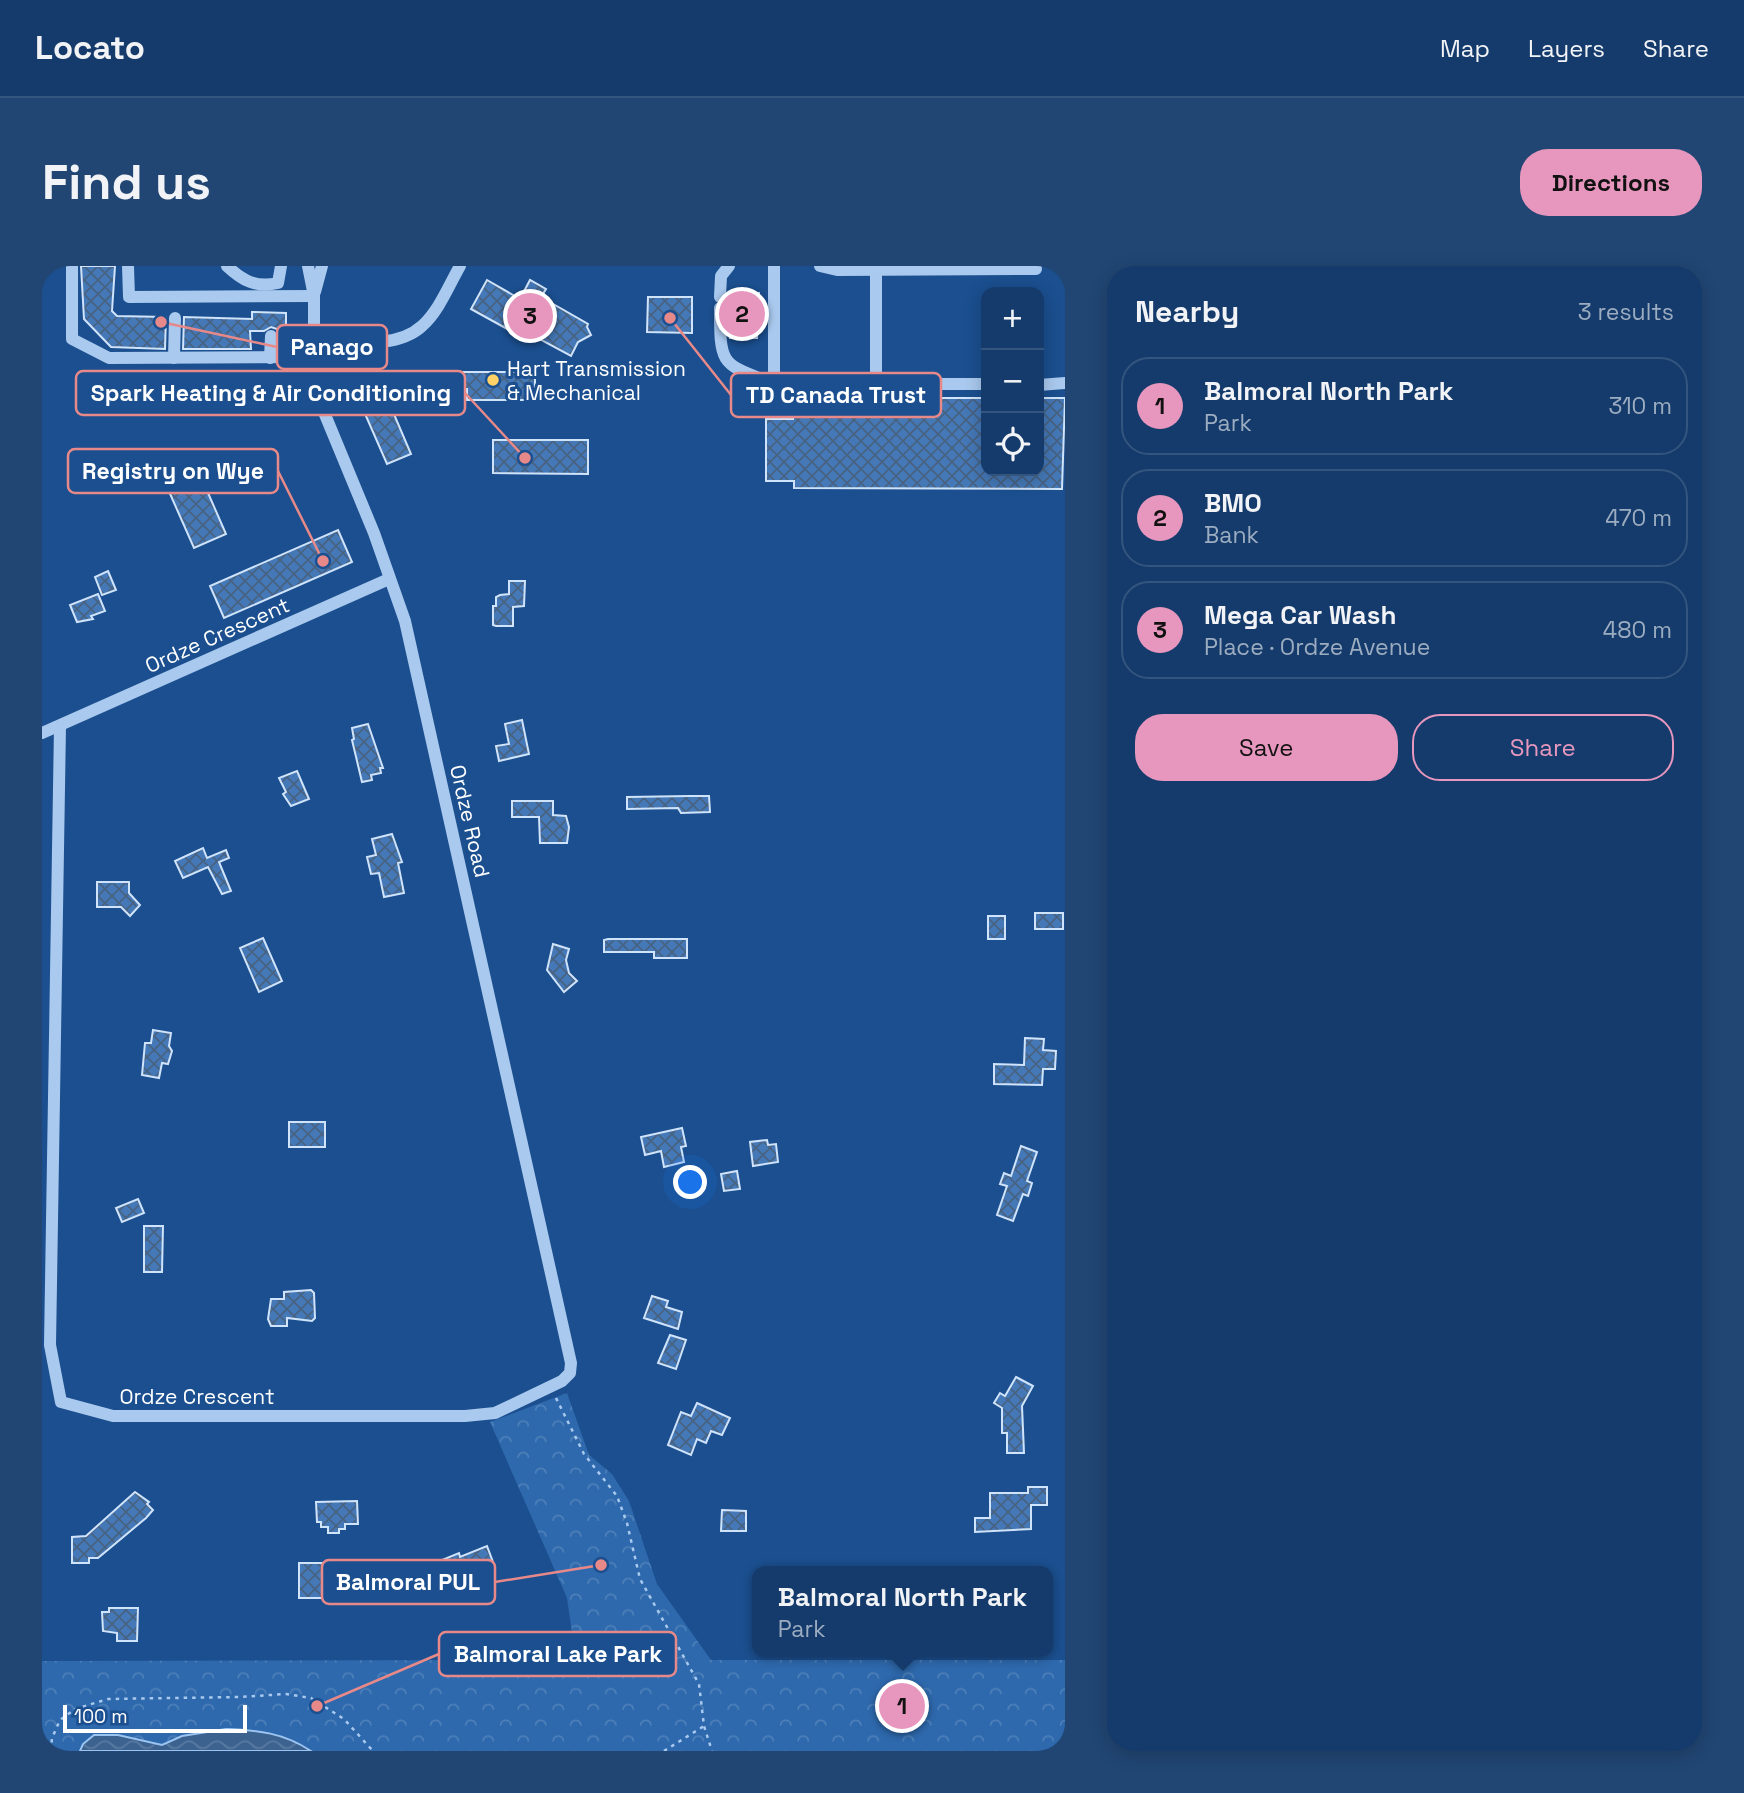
<!DOCTYPE html>
<meta charset="utf-8">
<style>
body{margin:0;font-family:"Space Grotesk",sans-serif;background:#214673;color:#f1f3f6}
.controls{position:absolute;right:21px;top:21px;display:grid;overflow:hidden;border-radius:14px;box-shadow:0 4px 18px #0003}
.controls button{width:63px;height:63px;display:grid;place-items:center;padding:0;border:0;border-bottom:2px solid #33557e;background:#143b6b;color:#f1f3f6;font:35px sans-serif}
.scale{position:absolute;left:21px;bottom:18px;width:184px;box-sizing:border-box;padding-left:7px;border:4px solid #fff;border-top:0;font-size:19px;line-height:24px;white-space:nowrap;color:#fff;-webkit-text-stroke:5px #1b4f8f;paint-order:stroke}
.you{position:absolute;left:649px;top:917px;width:24px;height:24px;margin:-18px;border:5px solid #fff;border-radius:50%;background:#1a73e8;box-shadow:0 0 0 10px #1a73e833}
.badge{display:grid;place-items:center;width:46px;height:46px;border-radius:50%;background:#e797bd;color:#111;font-size:23px;font-weight:700}
.pin{position:absolute;translate:-50% -50%;border:4px solid #fff;box-shadow:0 2px 7px #0006}
.popup{position:absolute;left:710px;top:1300px;width:301px;height:91px;box-sizing:border-box;display:grid;place-content:center;border-radius:14px;background:#143b6b;filter:drop-shadow(0 2px 5px #0005);font-size:23px;white-space:nowrap;color:#9dadc1}
.popup b{font-size:26px;color:#f1f3f6}
.popup::after{content:'';position:absolute;left:50%;top:100%;margin-left:-14px;border:14px solid transparent;border-top-color:#143b6b}
.list{margin:0;padding:0;list-style:none}
h2{display:flex;justify-content:space-between;align-items:center;height:91px;margin:0;padding:0 28px;font-size:30px}
h2 small{font-size:23px;font-weight:400;color:#9dadc1}
.list li{display:grid;grid-template-columns:46px 1fr auto;gap:21px;align-items:center;box-sizing:border-box;height:98px;margin:0 14px 14px;padding:0 14px;border:2px solid #33557e;border-radius:28px}
.list b{display:block;font-size:26px;white-space:nowrap}
.list p{margin:0;font-size:23px;white-space:nowrap;color:#9dadc1}
.list em{font-size:23px;font-style:normal;color:#9dadc1}
.actions{display:flex;gap:14px;padding:21px 28px}
.actions a{flex:1;padding:16px 0;border:2px solid #e797bd;border-radius:28px;text-align:center;font-size:24px;color:#e797bd}
.actions .main{background:#e797bd;color:#111}
.icon{flex:none;width:38px;height:38px;fill:none;stroke:currentColor;stroke-width:2;stroke-linecap:round;stroke-linejoin:round}
.map{position:relative;flex:none;width:1023px;height:1485px;overflow:hidden;border-radius:28px}
header{display:flex;align-items:center;gap:42px;box-sizing:border-box;height:98px;padding:0 35px;background:#143b6b;border-bottom:2px solid #33557e}
header strong{font-size:33px}
nav{display:flex;gap:38px;margin-inline-start:auto;font-size:24px}
.intro{display:flex;align-items:center;justify-content:space-between;box-sizing:border-box;height:168px;padding:0 42px}
h1{margin:0;font-size:49px}
.button{padding:18px 32px;border-radius:28px;background:#e797bd;color:#111;font-size:24px;font-weight:700}
main{display:flex;gap:42px;padding:0 42px}
aside{flex:1;background:#143b6b;border-radius:28px;box-shadow:0 4px 18px #0003}
.map>svg:first-child{display:block}
</style>
<header>
<strong>Locato</strong>
<nav><a>Map</a><a>Layers</a><a>Share</a></nav>
</header>
<div class="intro"><h1>Find us</h1><a class="button">Directions</a></div>
<main>
<div class="map">
<svg width="1023" height="1485" viewBox="0 0 1023 1485">
<defs>
<pattern id="park-crowns" width="20" height="18" patternUnits="userSpaceOnUse" patternTransform="scale(1.75)"><rect width="20" height="18" fill="#2e69ad"/><path d="M2 6a3 3 0 1 1 6 0M12 15a3 3 0 1 1 6 0" fill="none" stroke="#4d80b9"/></pattern>
<pattern id="water-waves" width="16" height="10" patternUnits="userSpaceOnUse" patternTransform="scale(1.75)"><rect width="16" height="10" fill="#3c6290"/><path d="M0 5q4-4 8 0t8 0" fill="none" stroke="#597aa1"/></pattern>
<pattern id="building-cross-hatch" width="8" height="8" patternUnits="userSpaceOnUse" patternTransform="scale(1.75)"><rect width="8" height="8" fill="#4478b7"/><path d="M0 0l8 8M0 8l8-8" fill="none" stroke="#486282"/></pattern>
</defs>
<rect width="100%" height="100%" fill="#1b4f8f"/>
<!-- park -->
<polygon fill="url(#park-crowns)" points="525,1127 547,1189 570,1208 587,1235 615,1318 669,1394 1023,1394 1023,1485 0,1485 0,1395 534,1394 525,1332 448,1156"/>
<!-- water -->
<path fill="url(#water-waves)" stroke="#9cc4f0" stroke-width="2" d="M184 1463C216 1464 242 1467 269 1485H38L41 1478 52 1469H76L120 1479 140 1470Z"/>
<!-- building -->
<g fill="url(#building-cross-hatch)" stroke="#cfe3fa" stroke-width="2">
<polygon points="39,0 73,0 70,45 75,50 124,51 123,83 69,81 42,53"/>
<polygon points="445,14 478,33 488,14 504,23 499,31 546,58 545,61 549,69 536,76 529,90 481,64 478,70 429,43"/>
<polygon points="687,26 717,27 715,72 688,72 685,37"/>
<polygon points="606,31 650,31 650,67 605,66"/>
<polygon points="210,46 244,47 244,66 229,61 222,65 208,65 209,83 141,83 142,51 210,53"/>
<polygon points="410,106 493,106 493,134 425,134 425,123 410,123"/>
<polygon points="92,107 236,108 238,144 124,143 124,147 92,147"/>
<polygon points="336,116 343,118 347,126 345,132 369,188 345,198 313,125"/>
<polygon points="751,132 944,132 944,205 997,205 997,132 1023,132 1020,223 752,222 752,215 724,215 724,153 751,153"/>
<polygon points="451,174 546,174 546,208 451,207"/>
<polygon points="110,187 149,188 184,268 152,282"/>
<polygon points="296,264 310,296 182,352 168,320"/>
<polygon points="66,305 74,324 60,329 53,311"/>
<polygon points="467,315 483,315 482,340 471,341 471,360 454,360 451,359 451,340 454,340 454,331 458,329 467,328"/>
<polygon points="56,328 63,345 49,350 51,353 35,356 28,339"/>
<polygon points="480,454 487,488 457,495 454,480 467,478 463,458"/>
<polygon points="326,458 341,502 338,502 339,507 329,509 330,514 320,516 310,474 312,473 310,462"/>
<polygon points="255,505 267,533 249,540 241,528 244,526 237,512"/>
<polygon points="647,530 667,530 668,546 639,547 636,542 585,543 585,531"/>
<polygon points="470,535 511,535 511,549 524,550 527,561 525,577 498,577 497,551 470,551"/>
<polygon points="350,568 360,596 356,597 362,627 342,631 337,607 329,608 325,591 334,589 330,573"/>
<polygon points="161,582 165,592 184,584 187,592 177,596 189,625 180,628 166,601 141,612 133,595"/>
<polygon points="55,616 87,616 87,627 98,639 88,650 79,641 55,641"/>
<rect x="993" y="647" width="28" height="16"/>
<rect x="946" y="650" width="17" height="23"/>
<polygon points="221,672 240,715 217,726 198,682"/>
<polygon points="645,673 645,692 612,692 612,686 562,686 562,674 566,673"/>
<polygon points="511,678 527,683 524,694 527,707 535,715 522,726 505,704"/>
<polygon points="111,764 129,767 127,780 130,785 126,798 120,797 117,812 100,809 103,777 109,777"/>
<polygon points="983,772 1002,773 1001,784 1014,785 1013,803 1001,803 1000,819 952,818 952,798 982,799"/>
<rect x="247" y="856" width="36" height="25"/>
<polygon points="640,862 644,880 639,881 642,896 622,901 619,885 603,889 599,871"/>
<polygon points="725,874 726,879 734,878 736,896 711,900 708,876"/>
<polygon points="979,880 995,886 985,915 990,917 986,930 981,928 971,955 955,949 965,920 958,918 962,907 969,910"/>
<polygon points="695,905 698,923 682,925 679,908"/>
<polygon points="96,933 102,947 80,956 74,942"/>
<polygon points="102,960 121,960 120,1006 102,1006"/>
<polygon points="269,1024 272,1027 273,1052 270,1055 245,1052 245,1060 229,1060 226,1053 229,1033 242,1033 242,1026"/>
<polygon points="610,1030 626,1035 624,1041 640,1046 636,1063 602,1052"/>
<polygon points="628,1069 644,1074 634,1103 616,1097"/>
<polygon points="974,1111 991,1120 980,1140 982,1187 965,1187 965,1167 960,1167 960,1142 952,1137 958,1127 963,1130"/>
<polygon points="655,1137 688,1152 680,1169 669,1165 664,1177 655,1173 649,1189 626,1179 639,1146 649,1150"/>
<polygon points="986,1221 1005,1221 1005,1239 989,1239 989,1263 933,1266 933,1252 948,1252 948,1227 986,1227"/>
<polygon points="93,1226 107,1236 105,1238 111,1244 104,1252 56,1292 47,1292 47,1297 30,1297 30,1271 44,1270"/>
<polygon points="315,1235 316,1258 303,1258 303,1263 297,1263 297,1267 286,1267 286,1261 279,1261 279,1256 275,1256 274,1236"/>
<polygon points="680,1244 704,1245 704,1265 679,1265"/>
<polygon points="445,1280 451,1296 409,1317 400,1294 417,1287 418,1291"/>
<rect x="257" y="1297" width="24" height="35"/>
<polygon points="67,1342 96,1342 95,1375 75,1375 75,1367 61,1365 60,1346 67,1346"/>
<rect x="482" y="1366" width="33" height="17"/>
</g>
<g fill="none" stroke-linecap="round" stroke-linejoin="round">
<!-- path -->
<g stroke="#a9c9ee" stroke-width="2.5" stroke-dasharray="3.5 5" stroke-linecap="butt">
<polyline points="514,1132 542,1188 575,1230 585,1257 598,1313 657,1418 662,1460 670,1485"/>
<polyline points="9,1485 10,1472 18,1454 33,1443 66,1433 197,1431 244,1428 269,1432 302,1453 331,1485"/>
<polyline points="622,1485 662,1460"/>
</g>
<!-- minor -->
<g stroke="#a9c9ee" stroke-width="12">
<polyline points="30,0 30,73 67,92 273,91"/>
<polyline points="86,0 87,31 272,30"/>
<path d="M185 0C201 15 214 22 236 17L239 0"/>
<polyline points="732,0 732,118 944,118"/>
<polyline points="778,0 795,4 994,3"/>
<polyline points="834,0 834,119"/>
<polyline points="273,26 280,0"/>
<polyline points="678,31 679,10 687,0"/>
<path d="M678 42C678 101 679 97 732 118"/>
<path d="M274 75C307 75 354 84 380 60 397 45 407 19 418 0"/>
<polyline points="132,92 133,52"/>
<polyline points="228,92 229,70"/>
<polyline points="997,119 1023,117"/>
<polyline points="18,460 8,1079 19,1136 71,1150 423,1150 453,1147 520,1115 528,1107 529,1097 363,355 332,267 272,122 272,30 266,0"/>
<polyline points="0,467 347,313"/>
</g>
</g>
<!-- markers -->
<circle fill="#ffd166" stroke="#1b4f8f" stroke-width="2.5" cx="451" cy="114" r="7"/>
<g text-anchor="middle" dominant-baseline="central" stroke-width="6" stroke-linejoin="round" paint-order="stroke">
<!-- poi labels -->
<g font-size="21" fill="#fff" stroke="#1b4f8f" text-anchor="start">
<text x="465" y="102">Hart Transmission<tspan x="465" dy="24">&amp; Mechanical</tspan></text>
</g>
<!-- street labels -->
<g font-size="21" fill="#fff" stroke="#1b4f8f">
<text transform="translate(175 369) rotate(-24)">Ordze Crescent</text>
<text transform="translate(428 555) rotate(77)">Ordze Road</text>
<text x="155" y="1130">Ordze Crescent</text>
</g>
</g>
<!-- callouts -->
<path fill="none" stroke="#e88989" stroke-width="2.5" d="M119 56L235 81M483 192L423 127M628 52L689 129M281 295L236 205M559 1299L453 1316M275 1440L397 1388"/>
<g fill="#e88989" stroke="#1b4f8f" stroke-width="2.5">
<circle cx="119" cy="56" r="7"/>
<circle cx="483" cy="192" r="7"/>
<circle cx="628" cy="52" r="7"/>
<circle cx="281" cy="295" r="7"/>
<circle cx="559" cy="1299" r="7"/>
<circle cx="275" cy="1440" r="7"/>
</g>
<g fill="#1b4f8f" stroke="#e88989" stroke-width="2.5">
<rect x="235" y="59" width="110" height="44" rx="7"/>
<rect x="34" y="105" width="389" height="44" rx="7"/>
<rect x="689" y="107" width="210" height="44" rx="7"/>
<rect x="26" y="183" width="210" height="44" rx="7"/>
<rect x="280" y="1294" width="173" height="44" rx="7"/>
<rect x="397" y="1366" width="237" height="44" rx="7"/>
</g>
<g font-size="23" text-anchor="middle" font-weight="bold" fill="#fff">
<text x="290" y="89">Panago</text>
<text x="229" y="135">Spark Heating &amp; Air Conditioning</text>
<text x="794" y="137">TD Canada Trust</text>
<text x="131" y="213">Registry on Wye</text>
<text x="366" y="1324">Balmoral PUL</text>
<text x="516" y="1396">Balmoral Lake Park</text>
</g>
</svg>
<div class="controls">
<button>+</button>
<button>−</button>
<button><svg class="icon" aria-label="locate" viewBox="0 0 24 24"><circle cx="12" cy="12" r="6"/><path d="M12 2v4M12 18v4M2 12h4M18 12h4"/></svg></button>
</div>
<div class="scale">100 m</div>
<div class="you"></div>
<div class="pin badge" style="left:860px;top:1440px">1</div>
<div class="popup"><b>Balmoral North Park</b>Park</div>
<div class="pin badge" style="left:700px;top:48px">2</div>
<div class="pin badge" style="left:488px;top:50px">3</div>
</div>
<aside>
<h2>Nearby<small>3 results</small></h2>
<ul class="list">
<li><span class="badge">1</span><div><b>Balmoral North Park</b><p>Park</p></div><em>310 m</em></li>
<li><span class="badge">2</span><div><b>BMO</b><p>Bank</p></div><em>470 m</em></li>
<li><span class="badge">3</span><div><b>Mega Car Wash</b><p>Place · Ordze Avenue</p></div><em>480 m</em></li>
</ul>
<div class="actions"><a class="main">Save</a><a>Share</a></div>
</aside>
</main>
